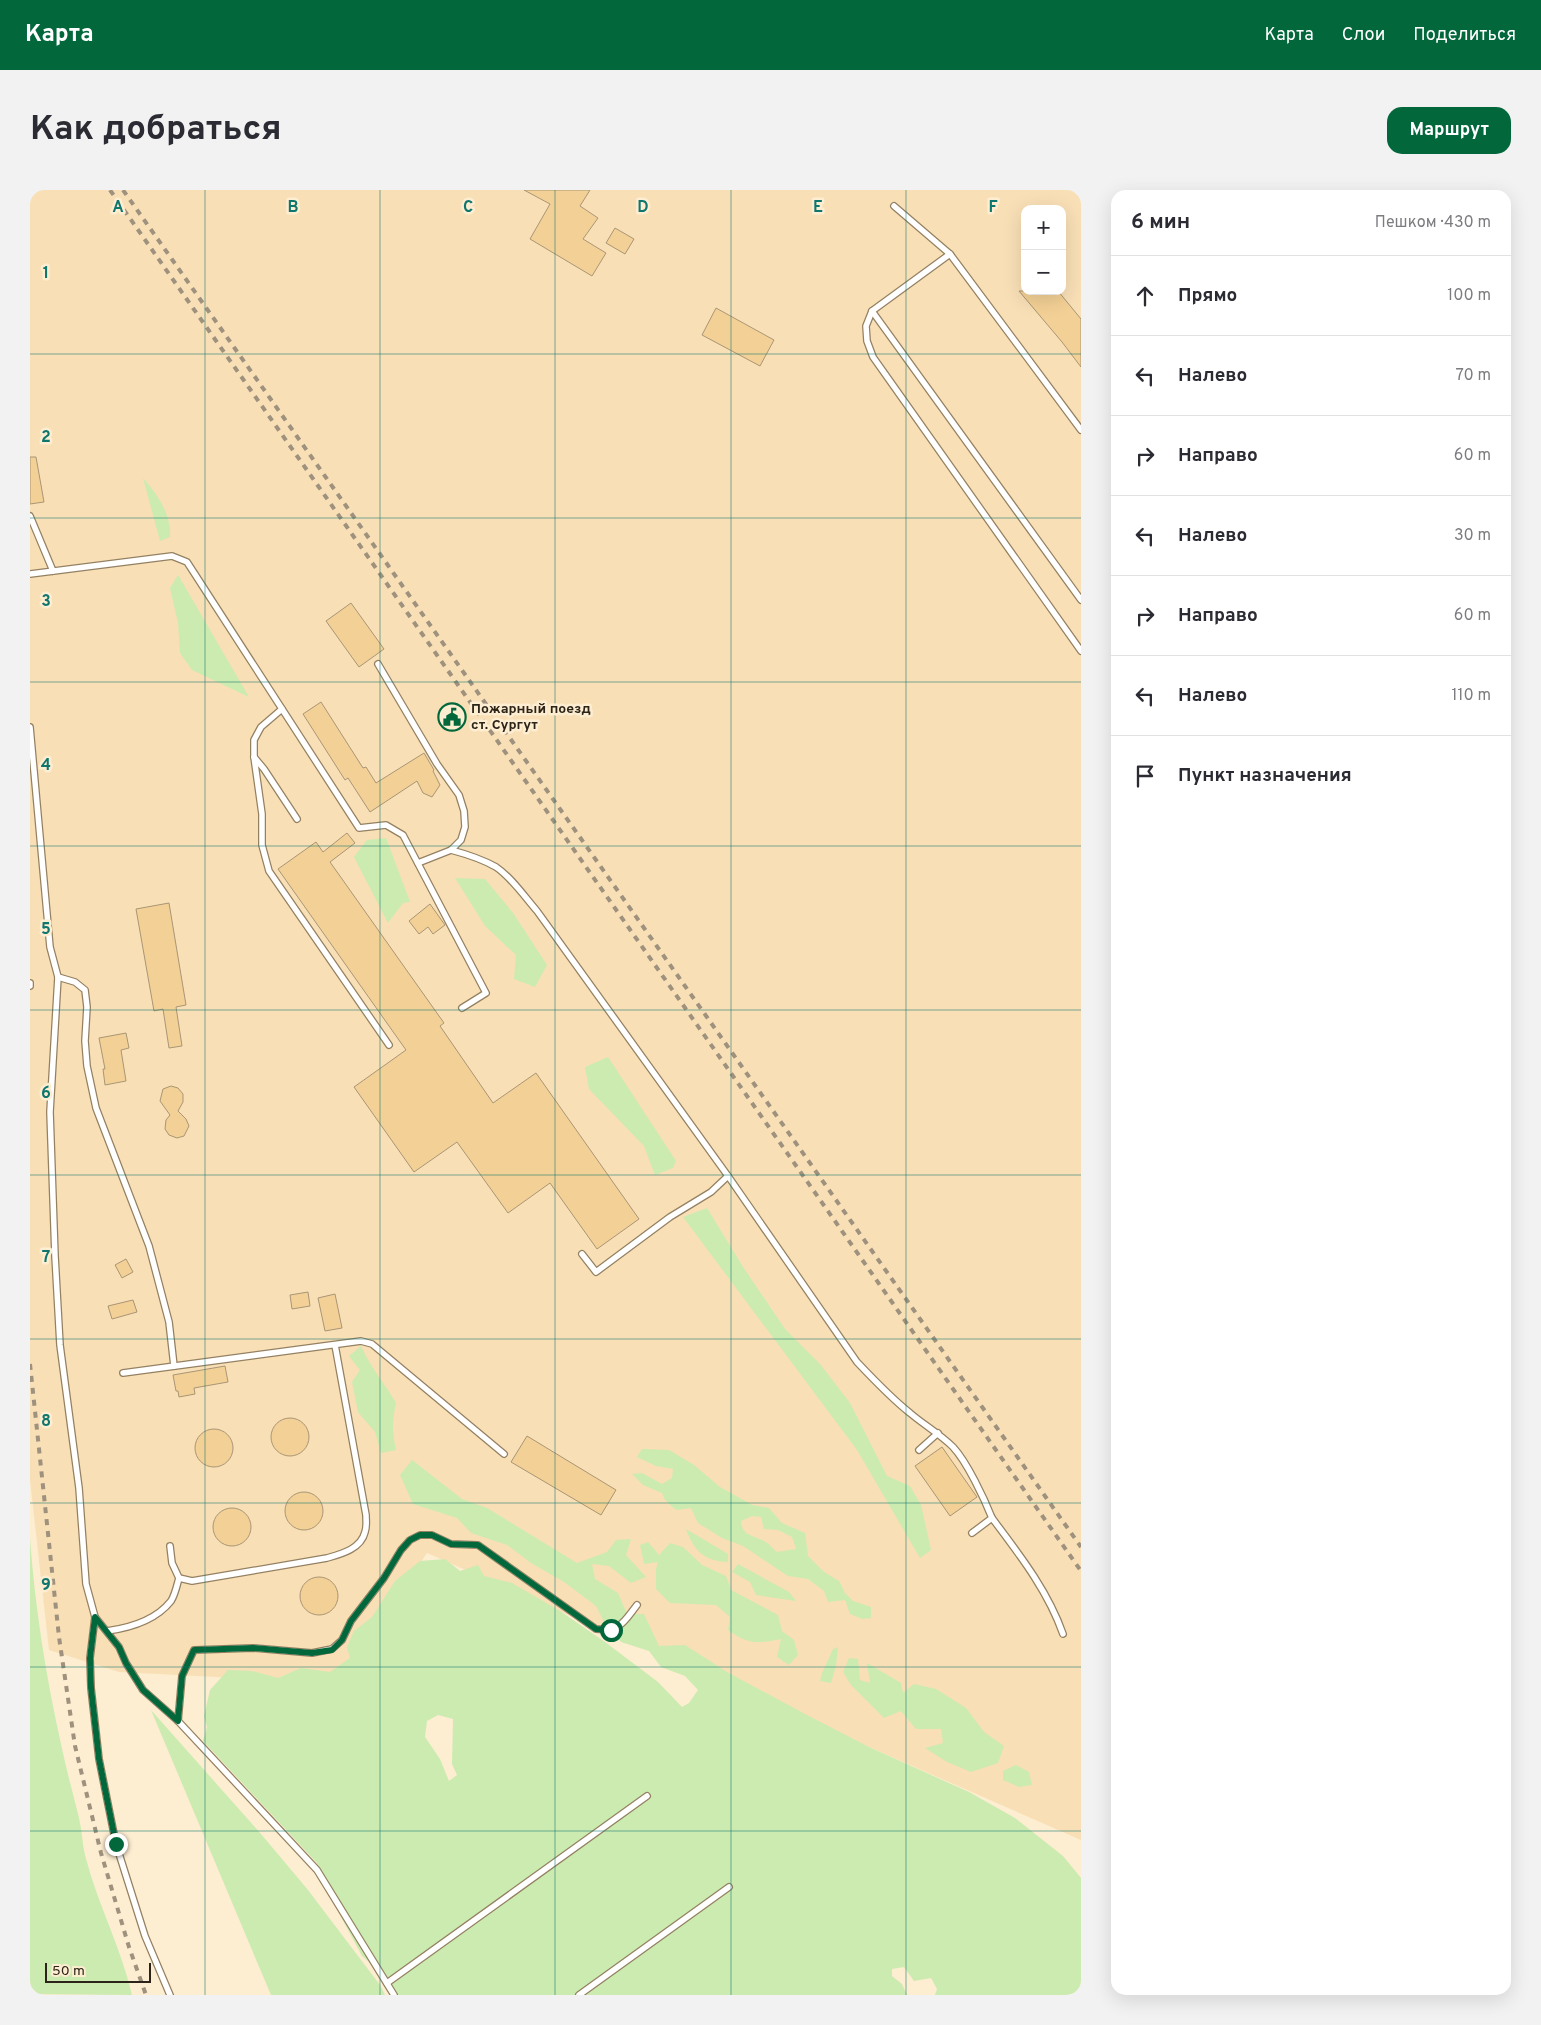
<!DOCTYPE html>
<html lang="ru">
<meta charset="utf-8">
<style>
body{margin:0;font-family:Overpass,sans-serif;background:#f2f2f3;color:#2b2b33}
.controls{position:absolute;right:15px;top:15px;display:grid;overflow:hidden;border-radius:10px;box-shadow:0 5px 20px #0002}
.controls button{width:45px;height:45px;display:grid;place-items:center;padding:0;border:0;border-bottom:1px solid #e1e1e2;background:#fff;color:#2b2b33;font:25px sans-serif}
.scale{position:absolute;left:15px;bottom:12px;width:106px;box-sizing:border-box;padding-left:5px;border:2px solid #2c2418;border-top:0;font-size:14px;line-height:18px;white-space:nowrap;color:#2c2418;-webkit-text-stroke:4px #fdedd1;paint-order:stroke}
.stop{position:absolute;width:15px;height:15px;margin:-11px;border:4px solid #03673c;border-radius:50%;background:#fff}
.stop.end{background:#03673c;border-color:#fff;box-shadow:0 1px 5px #0008}
.list{margin:0;padding:0;list-style:none}
h2{display:flex;justify-content:space-between;align-items:center;height:65px;margin:0;padding:0 20px;font-size:21px}
h2 small{font-size:16px;font-weight:400;color:#7c7c81}
.list li{display:grid;grid-template-columns:32px 1fr auto;gap:15px;align-items:center;box-sizing:border-box;height:80px;padding:0 20px;border-top:1px solid #e1e1e2}
.list b{display:block;font-size:19px;white-space:nowrap}
.list em{font-size:16px;font-style:normal;color:#7c7c81}
.icon{flex:none;width:28px;height:28px;fill:none;stroke:currentColor;stroke-width:2;stroke-linecap:round;stroke-linejoin:round}
.map{position:relative;flex:none;width:1051px;height:1805px;overflow:hidden;border-radius:15px}
header{display:flex;align-items:center;gap:30px;box-sizing:border-box;height:70px;padding:0 25px;background:#03673c;color:#fff}
header strong{font-size:24px}
nav{display:flex;gap:28px;margin-inline-start:auto;font-size:18px}
.intro{display:flex;align-items:center;justify-content:space-between;box-sizing:border-box;height:120px;padding:0 30px}
h1{margin:0;font-size:35px}
.button{padding:12px 22px;border-radius:15px;background:#03673c;color:#fff;font-size:18px;font-weight:700}
main{display:flex;gap:30px;padding:0 30px}
aside{flex:1;background:#fff;border-radius:15px;box-shadow:0 5px 20px #0002}
.map>svg:first-child{display:block}
</style>
<header>
<strong>Карта</strong>
<nav><a>Карта</a><a>Слои</a><a>Поделиться</a></nav>
</header>
<div class="intro"><h1>Как добраться</h1><a class="button">Маршрут</a></div>
<main>
<div class="map">
<svg width="1051" height="1805" viewBox="0 0 1051 1805">
<rect width="100%" height="100%" fill="#fdedd1"/>
<!-- built -->
<path fill="#f8dfb6" fill-rule="evenodd" d="M0 0H1051V1650L397 1363 308 1493 89 1482 19 1460 0 1290ZM995 19H1032V101H995Z"/>
<!-- green -->
<g fill="#ccebb0" fill-rule="evenodd">
<path d="M113 288C128 305 141 324 140 347L130 351Z"/>
<polygon points="148,385 219,507 162,480 150,463 148,433 140,398"/>
<polygon points="356,648 380,712 373,713 358,733 324,667 337,650"/>
<polygon points="425,688 455,689 483,723 517,775 505,797 484,789 486,765 455,736"/>
<polygon points="578,867 646,971 643,978 625,985 614,956 559,899 555,877"/>
<polygon points="677,1018 713,1077 755,1139 790,1174 820,1213 857,1286 880,1296 891,1315 901,1360 890,1368 827,1260 653,1027"/>
<path d="M331 1156C340 1177 355 1194 366 1213 362 1230 362 1243 366 1260L351 1263 345 1242 328 1222 322 1192 330 1180 319 1166Z"/>
<path d="M612 1259 639 1260 664 1275 690 1297 722 1315 739 1318 752 1333 775 1343 778 1366 794 1382 809 1391 815 1403 823 1411 841 1417V1428L832 1429 820 1424 815 1410 798 1412 794 1401 778 1389 758 1386 713 1356 692 1348 668 1333 661 1318 646 1320 635 1310 632 1303 613 1295 602 1284 612 1283 632 1294 642 1288 643 1279 626 1276 607 1267ZM722 1326 731 1327 734 1339 748 1340 762 1347 766 1359 747 1362C743 1359 739 1353 734 1351 723 1345 712 1346 711 1331Z"/>
<path d="M382 1270 432 1309 457 1318 547 1373 577 1362 586 1350 601 1349 596 1365 616 1387 601 1393 579 1376 562 1374 565 1389 588 1403 597 1424H614L629 1456 655 1455 697 1482 775 1524 839 1557 939 1602 985 1628 1033 1666 1051 1688V1805H905L907 1799 901 1788 884 1791 874 1777 862 1779V1786L872 1794 877 1805H364L359 1789 332 1766 303 1712 300 1694 286 1672 173 1551 177 1537 174 1526 180 1500 198 1480 222 1481 248 1488 271 1478 300 1482 320 1468 317 1457 324 1441 342 1427 365 1391 390 1371 415 1369 430 1381 448 1375 454 1386 482 1393 530 1421 575 1452 628 1492 652 1517 659 1513 668 1500 655 1486 631 1477 619 1461 591 1452 574 1432 566 1416 534 1392 501 1373 477 1355 441 1343 427 1328 383 1314 370 1285ZM408 1525 423 1529 422 1574 427 1585 419 1591 410 1569 395 1547 397 1531Z"/>
<path d="M656 1339 698 1364V1372C674 1371 664 1361 656 1339Z"/>
<path d="M0 1349C5 1417 16 1487 31 1554 36 1579 43 1603 49 1628 52 1640 52 1653 55 1665 67 1713 91 1757 102 1805L0 1804Z"/>
<path d="M618 1352 629 1365 640 1353 653 1357 672 1375 696 1386 701 1400 748 1425 752 1441 764 1450 768 1465 759 1475 747 1467 751 1449C727 1454 717 1454 698 1440L700 1427 686 1415 640 1413 626 1399V1379L628 1372 614 1374 610 1355Z"/>
<polygon points="708,1374 759,1402 766,1411 726,1405 720,1392 702,1382"/>
<polygon points="808,1457 806,1476 801,1493 790,1491 792,1483 803,1459"/>
<polygon points="819,1468 828,1469 830,1490 840,1493 837,1473 871,1493 873,1503 884,1494 906,1499 936,1518 954,1542 974,1556 968,1573 941,1582 917,1572 895,1558 913,1553 911,1539 886,1539 871,1521 854,1528 821,1495 813,1482"/>
<polygon points="121,1520 231,1644 278,1700 350,1795 355,1805 241,1805"/>
<polygon points="986,1575 999,1582 1002,1595 989,1597 973,1590 973,1581"/>
</g>
<!-- building -->
<g fill="#f3d095" stroke="#a99676">
<polygon points="494,0 560,0 550,16 568,28 553,49 576,63 562,86 500,49 520,14"/>
<polygon points="585,38 604,49 595,64 576,53"/>
<polygon points="989,101 1028,101 1051,129 1051,177 1032,152"/>
<polygon points="686,118 744,150 730,176 672,145"/>
<polygon points="0,267 6,267 14,312 0,314"/>
<polygon points="321,413 354,459 329,477 296,431"/>
<polygon points="291,512 333,578 336,577 346,593 394,563 404,580 403,581 410,595 402,607 393,603 387,591 340,622 318,588 315,590 273,524"/>
<polygon points="317,643 325,653 300,672 414,833 410,836 463,913 506,883 609,1029 567,1059 520,993 478,1023 427,952 384,982 324,897 376,860 248,679 286,652 293,662"/>
<polygon points="139,713 156,815 146,817 152,856 139,858 133,819 124,821 106,719"/>
<polygon points="400,714 415,735 403,744 398,737 389,744 379,731"/>
<polygon points="96,843 99,858 91,860 96,891 75,895 73,879 75,879 69,848"/>
<polygon points="141,896 148,898 153,904 153,912 148,921 156,929 159,936 154,946 147,948 139,945 135,939 136,930 140,925 130,911 133,899"/>
<polygon points="96,1069 103,1082 92,1088 85,1075"/>
<polygon points="278,1102 280,1116 262,1119 260,1105"/>
<polygon points="305,1104 312,1138 295,1141 288,1108"/>
<polygon points="103,1110 107,1122 82,1129 78,1116"/>
<polygon points="195,1176 198,1192 164,1198 165,1204 149,1207 148,1201 146,1201 143,1185"/>
<circle cx="260" cy="1247" r="19"/>
<circle cx="184" cy="1258" r="19"/>
<polygon points="497,1246 586,1300 571,1325 481,1272"/>
<polygon points="912,1257 947,1307 920,1326 885,1276"/>
<circle cx="274" cy="1321" r="19"/>
<circle cx="202" cy="1337" r="19"/>
<circle cx="289" cy="1406" r="19"/>
</g>
<g fill="none" stroke-linecap="round" stroke-linejoin="round">
<!-- service casing -->
<g stroke="#948162" stroke-width="8">
<g id="service">
<polyline points="864,16 920,64 1051,240"/>
<polyline points="920,64 842,121 836,136 837,151 843,167 1051,461"/>
<polyline points="842,121 1051,410"/>
<polyline points="0,326 23,381"/>
<polyline points="0,384 142,366 157,372 329,638 356,635 373,645 456,803 432,818"/>
<polyline points="348,474 407,574 429,605 434,621 435,637 431,650 421,660 388,673"/>
<polyline points="252,519 231,537 224,550 224,567 232,624 232,655 239,681 359,855"/>
<polyline points="0,537 20,757 28,787 20,922 25,1066 30,1155 49,1298 56,1394 65,1427 60,1468 61,1498 69,1569 86,1654 115,1746 140,1805"/>
<polyline points="224,567 234,579 267,629"/>
<path d="M421 660C436 664 452 669 466 677 482 688 494 706 507 721L698 986 827 1172C844 1190 861 1208 880 1223 894 1235 910 1244 923 1257 937 1272 954 1308 962 1328L942 1343"/>
<polyline points="28,787 45,792 55,800 57,817 55,851 57,876 66,918 119,1056 139,1132 144,1176"/>
<polyline points="0,793 0,796"/>
<polyline points="552,1064 566,1082 640,1027 681,1002 698,986"/>
<polyline points="93,1183 331,1151 342,1154 474,1264"/>
<polyline points="889,1260 908,1243"/>
<path d="M962 1328C989 1364 1018 1401 1033 1444"/>
<path d="M140 1356 142 1373 149 1388 162 1391 297 1368C311 1364 331 1359 335 1342 337 1337 336 1330 336 1325L305 1155"/>
<polyline points="65,1427 89,1457 96,1473 113,1500 148,1531 287,1680 364,1805"/>
<path d="M77 1441C99 1438 126 1430 141 1411 145 1405 147 1395 149 1388"/>
<path d="M148 1531 152 1486 164 1460 223 1458 282 1463 302 1459 312 1450 321 1431 354 1388 371 1360 380 1350 390 1345H402L421 1354 448 1355 566 1439C591 1441 593 1433 607 1415"/>
<polyline points="357,1793 617,1606"/>
<polyline points="549,1805 699,1697"/>
</g>
</g>
<!-- service -->
<use href="#service" stroke="#fff" stroke-width="5.5"/>
<!-- rail -->
<g stroke="#9e917d" stroke-width="4" stroke-dasharray="6 6" stroke-linecap="butt">
<polyline points="80,0 1051,1381"/>
<polyline points="93,0 1051,1357"/>
<polyline points="0,1174 29,1447 45,1556 71,1663 99,1757 116,1805"/>
</g>
</g>
<g fill="none" stroke-linecap="round" stroke-linejoin="round">
<!-- route -->
<polyline stroke="#03673c" stroke-width="6" points="86,1654 69,1569 61,1498 60,1468 65,1427 89,1457 96,1473 113,1500 148,1531 152,1486 164,1460 223,1458 282,1463 302,1460 312,1450 321,1431 354,1388 371,1360 380,1350 390,1345 402,1345 421,1354 448,1355 566,1439 581,1440"/>
</g>
<!-- grid -->
<path fill="none" stroke="#0f766e" stroke-width="1" stroke-opacity="0.55" d="M175 0V1805M350 0V1805M525 0V1805M701 0V1805M876 0V1805M0 164H1051M0 328H1051M0 492H1051M0 656H1051M0 820H1051M0 985H1051M0 1149H1051M0 1313H1051M0 1477H1051M0 1641H1051"/>
<!-- icons -->
<defs>
<g id="civic-ring" transform="scale(1.4375)"><circle r="9.5" fill="#fdedd1" stroke="#03673c" stroke-width="1.5"/><path d="M-.6-6.5H3V-4.5H.6V-3L4-1V1h2V6H-6V1h2V-1L-.6-3ZM-1.2 2.5V6h2.4V2.5Z" fill="#03673c"/></g>
</defs>
<g fill-rule="evenodd">
<use href="#civic-ring" x="422" y="527"/>
</g>
<g text-anchor="middle" dominant-baseline="central" stroke-width="5" stroke-linejoin="round" paint-order="stroke">
<!-- poi labels -->
<g font-size="14" font-weight="bold" fill="#2c2418" stroke="#fdedd1" text-anchor="start">
<text x="441" y="519">Пожарный поезд<tspan x="441" dy="16">ст. Сургут</tspan></text>
</g>
</g>
<g font-size="16" text-anchor="middle" font-weight="bold" fill="#0f766e" stroke="#fdedd1" stroke-width="5" stroke-linejoin="round" paint-order="stroke">
<text x="88" y="22">A</text>
<text x="263" y="22">B</text>
<text x="438" y="22">C</text>
<text x="613" y="22">D</text>
<text x="788" y="22">E</text>
<text x="963" y="22">F</text>
<text x="16" y="88">1</text>
<text x="16" y="252">2</text>
<text x="16" y="416">3</text>
<text x="16" y="580">4</text>
<text x="16" y="744">5</text>
<text x="16" y="908">6</text>
<text x="16" y="1072">7</text>
<text x="16" y="1236">8</text>
<text x="16" y="1400">9</text>
</g>
</svg>
<div class="controls">
<button>+</button>
<button>−</button>
</div>
<div class="scale">50 m</div>
<div class="stop" style="left:581px;top:1440px"></div>
<div class="stop end" style="left:86px;top:1654px"></div>
</div>
<aside>
<h2>6 мин<small>Пешком · 430 m</small></h2>
<ul class="list">
<li><svg class="icon" aria-label="ahead" viewBox="0 0 24 24"><path d="M12 20V5M6 11l6-6 6 6"/></svg><div><b>Прямо</b></div><em>100 m</em></li>
<li><svg class="icon" aria-label="left" viewBox="0 0 24 24"><path d="M17 20v-9H6M10 6l-5 5 5 5"/></svg><div><b>Налево</b></div><em>70 m</em></li>
<li><svg class="icon" aria-label="right" viewBox="0 0 24 24"><path d="M7 20v-9h11M14 6l5 5-5 5"/></svg><div><b>Направо</b></div><em>60 m</em></li>
<li><svg class="icon" aria-label="left" viewBox="0 0 24 24"><path d="M17 20v-9H6M10 6l-5 5 5 5"/></svg><div><b>Налево</b></div><em>30 m</em></li>
<li><svg class="icon" aria-label="right" viewBox="0 0 24 24"><path d="M7 20v-9h11M14 6l5 5-5 5"/></svg><div><b>Направо</b></div><em>60 m</em></li>
<li><svg class="icon" aria-label="left" viewBox="0 0 24 24"><path d="M17 20v-9H6M10 6l-5 5 5 5"/></svg><div><b>Налево</b></div><em>110 m</em></li>
<li><svg class="icon" aria-label="arrive" viewBox="0 0 24 24"><path d="M6 21V4h12l-3 4 3 4H6"/></svg><div><b>Пункт назначения</b></div></li>
</ul>
</aside>
</main>
